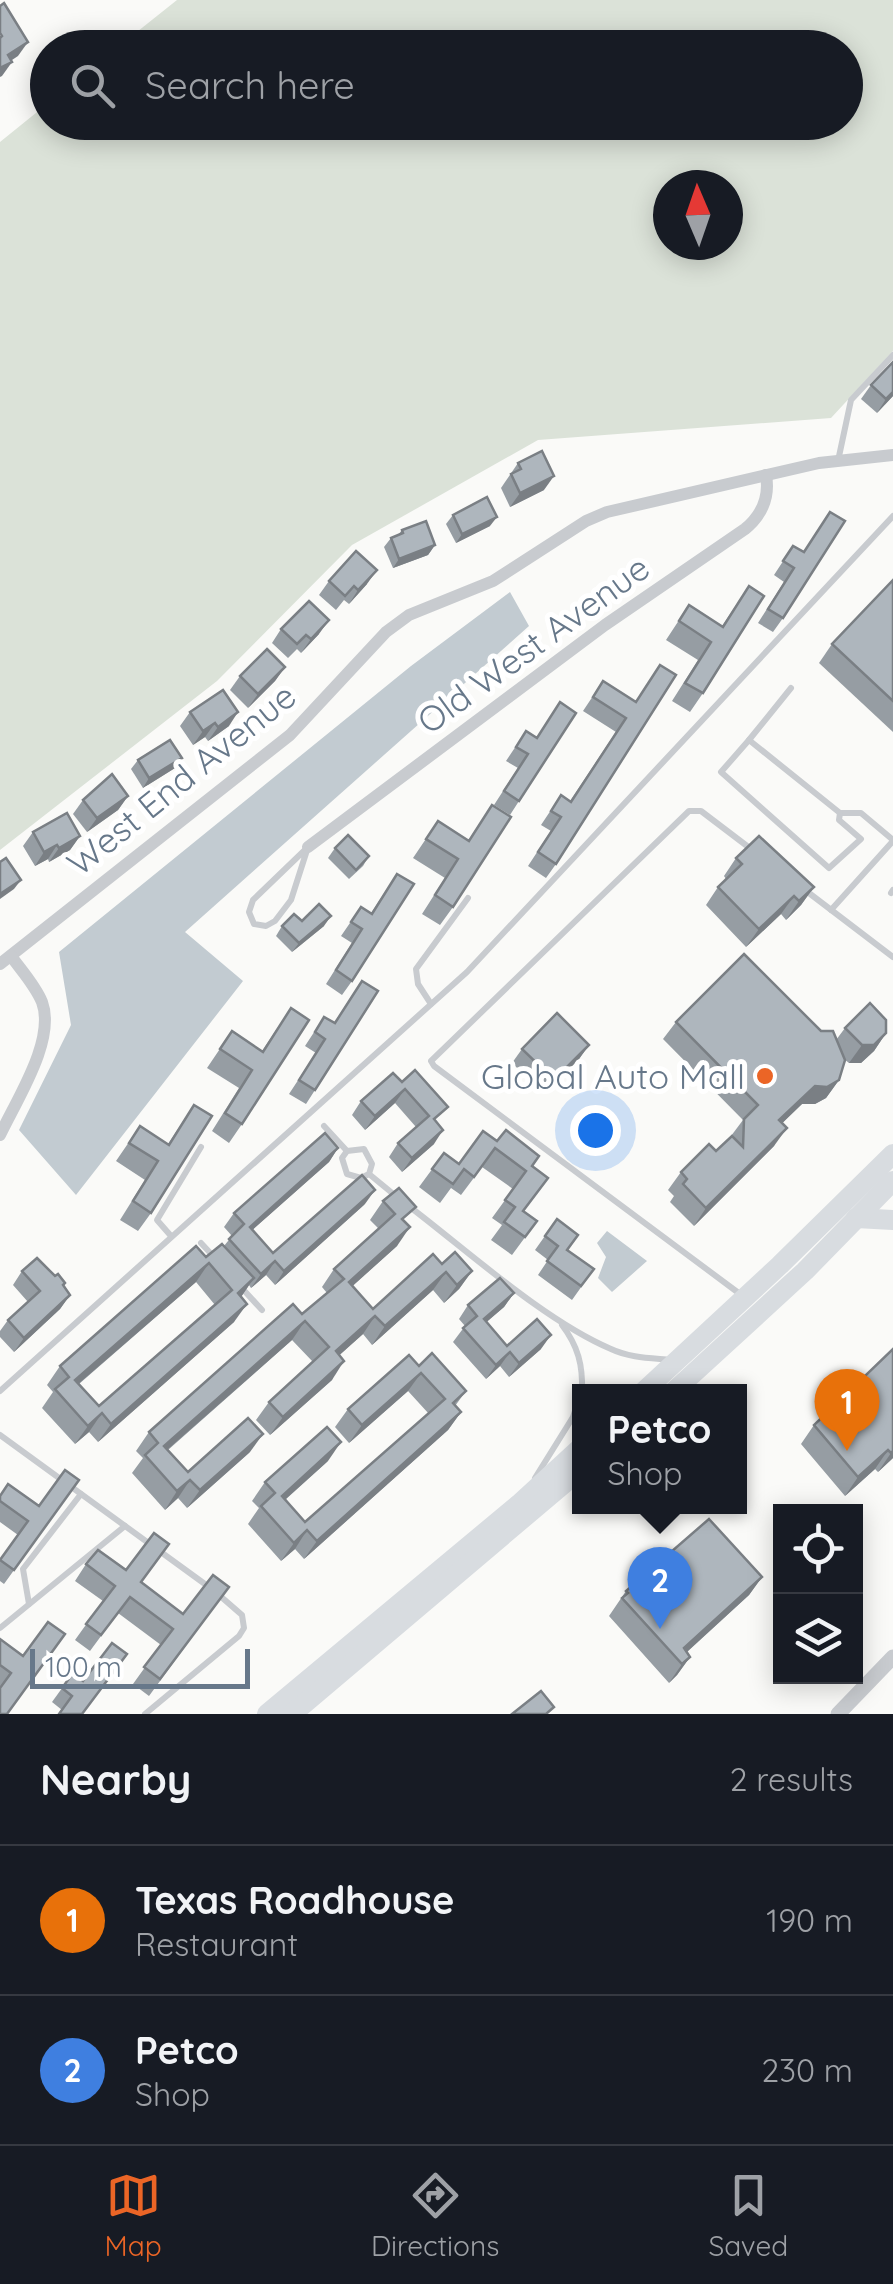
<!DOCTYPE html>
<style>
body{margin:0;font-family:Quicksand,sans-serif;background:#20242c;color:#f1f3f6}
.controls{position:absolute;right:30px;bottom:30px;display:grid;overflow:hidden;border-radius:0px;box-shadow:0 5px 25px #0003}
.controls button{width:90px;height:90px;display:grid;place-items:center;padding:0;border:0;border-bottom:2px solid #363941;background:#171b24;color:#f1f3f6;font:50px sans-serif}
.compass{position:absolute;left:653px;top:170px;width:90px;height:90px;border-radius:50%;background:#171b24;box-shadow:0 5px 25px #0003;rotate:358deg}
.scale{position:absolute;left:30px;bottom:25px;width:220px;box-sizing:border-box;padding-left:10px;border:5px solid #67788a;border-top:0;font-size:28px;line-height:35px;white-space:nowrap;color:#67788a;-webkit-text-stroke:8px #fff;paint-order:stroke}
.you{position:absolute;left:595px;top:1130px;width:35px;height:35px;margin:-25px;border:8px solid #fff;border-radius:50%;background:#1a73e8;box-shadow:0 0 0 15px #1a73e833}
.badge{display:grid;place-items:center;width:65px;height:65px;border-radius:50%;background:#eb6526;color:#fff;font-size:32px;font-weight:700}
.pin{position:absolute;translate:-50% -82px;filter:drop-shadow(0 2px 5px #0008)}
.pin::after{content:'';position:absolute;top:52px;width:35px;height:30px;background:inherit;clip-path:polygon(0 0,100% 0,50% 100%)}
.popup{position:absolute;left:572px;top:1384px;width:175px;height:130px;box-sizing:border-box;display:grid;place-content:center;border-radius:0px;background:#171b24;filter:drop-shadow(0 2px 8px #0005);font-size:32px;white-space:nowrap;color:#9ea1a6}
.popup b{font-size:38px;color:#f1f3f6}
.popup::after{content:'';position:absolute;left:50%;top:100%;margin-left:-20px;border:20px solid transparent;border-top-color:#171b24}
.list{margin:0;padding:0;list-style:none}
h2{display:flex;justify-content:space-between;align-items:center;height:130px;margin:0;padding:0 40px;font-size:42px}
h2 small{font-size:32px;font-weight:400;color:#9ea1a6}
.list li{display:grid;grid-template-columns:65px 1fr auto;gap:30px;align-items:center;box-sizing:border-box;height:150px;padding:0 40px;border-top:2px solid #363941}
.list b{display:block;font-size:38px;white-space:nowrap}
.list p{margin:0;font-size:32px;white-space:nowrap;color:#9ea1a6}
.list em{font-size:32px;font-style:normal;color:#9ea1a6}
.icon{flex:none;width:55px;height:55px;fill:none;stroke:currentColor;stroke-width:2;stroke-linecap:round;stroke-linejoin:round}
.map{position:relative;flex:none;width:893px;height:1714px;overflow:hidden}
.search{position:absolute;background:#171b24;box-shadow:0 5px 25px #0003;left:30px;right:30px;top:30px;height:110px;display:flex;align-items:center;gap:25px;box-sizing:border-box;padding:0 35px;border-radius:55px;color:#9ea1a6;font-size:38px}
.sheet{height:430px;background:#171b24}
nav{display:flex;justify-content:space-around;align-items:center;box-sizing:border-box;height:140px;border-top:2px solid #363941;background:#171b24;font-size:28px;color:#9ea1a6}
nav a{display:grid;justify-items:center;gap:5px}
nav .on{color:#eb6526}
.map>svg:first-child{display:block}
</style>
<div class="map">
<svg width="893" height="1714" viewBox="0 0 893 1714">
<rect width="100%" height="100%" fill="#fafaf8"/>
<!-- green -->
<path fill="#dbe2d8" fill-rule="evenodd" d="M177 0H893V351L831 418 538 440 352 545 217 681 0 850V142L47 104 48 122H846V48L118 47ZM668 185H728V245H668Z"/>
<!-- water -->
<g fill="#c2cbd1">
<polygon points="510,592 529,626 185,932 243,981 76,1195 19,1130 71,1025 59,952 411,666"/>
<polygon points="607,1231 647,1261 612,1292 598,1278 606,1257 597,1243"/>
</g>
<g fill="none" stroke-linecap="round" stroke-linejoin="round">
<!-- service -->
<g stroke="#c8cbcf" stroke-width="6">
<polyline points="838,461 851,400 893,355"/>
<polyline points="791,688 749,740 840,813 861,813 893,840"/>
<polyline points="749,740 721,772 829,868 861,839 839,820 840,813"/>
<polygon points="308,847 291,900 275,921 266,926 254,924 249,912 253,900"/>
<polyline points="805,890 893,957"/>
<polyline points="891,893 893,890"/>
<polyline points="831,910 893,841"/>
<polyline points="431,1004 418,984 416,969 468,898"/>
<polyline points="324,1126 347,1151"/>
<polyline points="369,1174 361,1178 347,1174 342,1158 347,1151 364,1149 372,1164 369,1174 397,1197"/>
<path d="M410 1207C469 1252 545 1321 611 1349 630 1358 651 1358 671 1360"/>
<polyline points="171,1236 157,1220 201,1147"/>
<polyline points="201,1243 214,1257"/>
<polyline points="239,1285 262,1310"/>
<polyline points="740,1294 434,1066 431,1061 689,811 701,811 751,849"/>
<path d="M562 1325C578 1346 583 1365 582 1392"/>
<polyline points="0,1391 467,972 893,516"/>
<polyline points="0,1435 209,1587"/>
<polyline points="535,1478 573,1417 580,1396"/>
<polyline points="29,1604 23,1569 81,1494"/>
<polyline points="0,1628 125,1526"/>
<polyline points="145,1714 239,1636 244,1628 242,1615 219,1595"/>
</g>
<!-- minor -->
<g stroke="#c8cbcf" stroke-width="12">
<path d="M308 847 605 625 745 529C762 515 770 498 766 475"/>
<polyline points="0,964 290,735 386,632 409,615 493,581 586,521 607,512 819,463 893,455"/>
<path d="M0 1135C17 1099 56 1040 42 1002 35 985 21 970 11 956"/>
</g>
<!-- tertiary -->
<polyline stroke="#c8cbcf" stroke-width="15" points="838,1714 893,1657"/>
<!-- trunk -->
<g stroke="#d8dce0" stroke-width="20">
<polyline points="856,1218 893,1220"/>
<polyline points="643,1392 780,1265 893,1154"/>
<polyline points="673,1392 805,1271 893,1181"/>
<polyline points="267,1714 519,1504 580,1448"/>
<polyline points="292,1714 580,1470"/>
</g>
</g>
<!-- wall -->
<g fill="#969da3" fill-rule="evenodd">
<polygon points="871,385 893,396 877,413 861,399"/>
<polygon points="518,463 544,490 510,507 501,488"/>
<polygon points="830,512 783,618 773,632 758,623 784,582 774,575 793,546 804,552"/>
<polygon points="453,515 490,526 456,543 446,524"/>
<polygon points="402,530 435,545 428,555 393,568 384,547 391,538 398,535"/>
<polygon points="893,580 893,732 819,663 832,644"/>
<polygon points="329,581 367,584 349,604 344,600 336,610 319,595"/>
<polygon points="749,586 703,693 690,712 672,701 698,660 666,640 689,605 722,626"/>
<polygon points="281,629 319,634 301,653 297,649 288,658 272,643"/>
<polygon points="285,667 275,681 248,708 230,690 240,676"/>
<polygon points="603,681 636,702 556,864 546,878 528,866 551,831 541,825 561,795 570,801 616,732 583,711"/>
<polygon points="190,712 229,726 208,741 205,737 193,745 180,726"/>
<polygon points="526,731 537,738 519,801 510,815 494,805 518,768 506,761"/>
<polygon points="138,760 175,768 143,788 131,769"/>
<polygon points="128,796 118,810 87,832 73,814 83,800"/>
<polygon points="492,805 453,907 440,925 422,914 445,878 413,858 438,821 468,841"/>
<polygon points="33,832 80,836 70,850 49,862 48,859 35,866 23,846"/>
<polygon points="335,848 369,856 363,866 349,879 328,858"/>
<polygon points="736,858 814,887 801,905 786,920 781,914 746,947 706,905 718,887 726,879 724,876"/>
<polygon points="397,874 352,981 342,995 326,984 352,943 341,936 361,907 371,913"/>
<polygon points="302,921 324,926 292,952 276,936 282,926"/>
<polygon points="362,981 315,1090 306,1104 289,1094 316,1053 305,1046 324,1017 334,1023"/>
<polygon points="291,1008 242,1124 229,1143 212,1131 239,1088 207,1068 232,1031 262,1051"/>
<polygon points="676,1022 836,1040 845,1028 886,1033 874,1051 861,1063 849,1063 844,1059 839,1080 826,1098 815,1104 802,1104 782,1123 774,1146 694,1226 670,1202 674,1196 668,1190 681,1172 716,1151 731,1136 743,1120 663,1039"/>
<polygon points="589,1045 579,1059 544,1094 512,1063 522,1049"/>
<polygon points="393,1073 437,1122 434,1144 402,1172 389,1157 398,1143 416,1127 395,1103 365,1130 352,1115 361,1101"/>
<polygon points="194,1105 151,1213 138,1231 120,1220 145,1180 116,1161 140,1126 168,1144"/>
<polygon points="483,1131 532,1166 524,1211 537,1221 512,1255 491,1240 502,1225 492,1218 513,1189 482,1167 461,1195 451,1188 440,1203 419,1187 444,1153 459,1164"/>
<path d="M338 1148 329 1162 252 1230 273 1253 365 1204 275 1285 266 1275 251 1288 249 1285 241 1297 234 1322 98 1442 89 1432 75 1444 42 1408 53 1392 47 1385 60 1366 206 1257 224 1246 232 1236 224 1227 234 1213ZM196 1282 215 1305 99 1406 79 1384Z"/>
<polygon points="383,1201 405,1222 397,1246 352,1286 373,1309 442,1264 472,1271 459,1289 444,1303 433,1290 372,1345 363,1334 339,1355 332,1380 270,1435 256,1420 269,1402 313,1362 292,1340 168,1450 188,1472 250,1452 187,1508 178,1498 165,1510 132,1473 143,1458 136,1451 149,1432 302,1314 327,1293 322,1287 334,1269 379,1229 370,1220"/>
<polygon points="557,1219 567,1250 594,1269 572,1300 538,1275 548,1260 535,1250"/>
<polygon points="22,1271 64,1285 70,1295 60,1309 14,1352 0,1337 0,1331 8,1320 28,1302 13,1285"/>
<polygon points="514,1293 504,1307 486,1322 507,1346 541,1349 509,1377 500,1366 486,1379 453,1342 465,1326 459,1319 468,1305"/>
<polygon points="893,1349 893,1458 878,1472 875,1469 845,1496 801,1444 814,1425"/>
<polygon points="419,1366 466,1391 455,1406 461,1412 448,1430 304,1559 295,1549 281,1561 248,1524 259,1508 252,1501 265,1482 328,1461 285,1500 305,1522 429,1414 408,1391 349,1443 335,1427 348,1409"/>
<polygon points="79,1480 4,1584 0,1581 0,1560 18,1535 0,1522 0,1496 39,1506"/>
<polygon points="86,1564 141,1582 183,1614 229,1587 149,1696 133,1684 161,1645 118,1613 90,1651 75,1640 103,1601 75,1581"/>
<polygon points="762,1577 749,1595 687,1652 690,1657 677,1675 669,1683 609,1616 626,1591"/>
<polygon points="0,1639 23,1656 0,1714"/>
<polygon points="73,1673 83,1681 62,1710 52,1702"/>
</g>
<!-- shaded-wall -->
<g fill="#7a7f84">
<polygon points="28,42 18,56 0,68 8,55"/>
<polygon points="12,62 2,76 0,77 0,68"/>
<polygon points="893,392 893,396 877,413 886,399"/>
<polygon points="554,476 544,490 510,507 520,493"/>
<polygon points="497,517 490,526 456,543 462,534"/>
<polygon points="435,545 428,555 393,568 399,559"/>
<polygon points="377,570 367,584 349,604 358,590"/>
<polygon points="329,620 319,634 301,653 311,639"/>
<polygon points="285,667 275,681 248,708 258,694"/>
<polygon points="238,712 229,726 208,741 218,727"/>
<polygon points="215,723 205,737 193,745 203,731"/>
<polygon points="182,758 175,768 143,788 149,778"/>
<polygon points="128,796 118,810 87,832 97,818"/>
<polygon points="80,836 70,850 49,862 59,848"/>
<polygon points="57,845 48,859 35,866 44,852"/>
<polygon points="21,880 14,889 0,899 0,894"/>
<polygon points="814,887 801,905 786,920 799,901"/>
<polygon points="794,896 781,914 746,947 759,929"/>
<polygon points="331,916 324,926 292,952 299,943"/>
<polygon points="886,1033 874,1051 861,1063 849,1063 862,1045"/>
<polygon points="589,1045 579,1059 544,1094 554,1080"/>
<polygon points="839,1080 826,1098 815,1104 802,1104 767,1138 779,1120 815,1086"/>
<polygon points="405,1089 395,1103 365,1130 375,1116"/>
<polygon points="787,1128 774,1146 694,1226 706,1208"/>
<polygon points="443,1130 434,1144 402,1172 412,1158"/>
<polygon points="338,1148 329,1162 240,1241 250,1227"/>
<polygon points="375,1190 365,1204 275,1285 284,1271"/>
<polygon points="410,1227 397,1246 336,1301 349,1282"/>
<polygon points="275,1261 266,1275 251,1288 261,1274"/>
<polygon points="209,1263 196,1282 62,1398 75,1380"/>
<polygon points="472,1271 459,1289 444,1303 457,1285"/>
<polygon points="446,1272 433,1290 372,1345 385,1326"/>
<polygon points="254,1278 241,1297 238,1293"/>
<polygon points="514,1293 504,1307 474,1333 484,1319"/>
<polygon points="70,1295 60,1309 14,1352 24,1338"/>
<polygon points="247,1304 234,1322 98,1442 111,1424"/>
<polygon points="375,1316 363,1334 323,1370 336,1351"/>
<polygon points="305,1321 292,1340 151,1464 164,1446"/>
<polygon points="551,1335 541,1349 509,1377 519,1363"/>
<polygon points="510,1352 500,1366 486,1379 496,1365"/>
<polygon points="344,1361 332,1380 270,1435 283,1417"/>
<polygon points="421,1373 408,1391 349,1443 362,1425"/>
<polygon points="461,1412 448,1430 304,1559 317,1541"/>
<polygon points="102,1413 89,1432 75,1444 88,1426"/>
<polygon points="263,1434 250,1452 187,1508 200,1490"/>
<polygon points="341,1442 328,1461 269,1514 282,1496"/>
<polygon points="888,1450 875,1469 845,1496 858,1477"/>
<polygon points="893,1451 893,1458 878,1472 891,1453"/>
<polygon points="190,1480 178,1498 165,1510 177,1491"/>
<polygon points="307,1530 295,1549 281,1561 294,1543"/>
<polygon points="762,1577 749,1595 678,1660 684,1648"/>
<polygon points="690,1657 677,1675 669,1683 682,1664"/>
</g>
<!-- building -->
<g fill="#aeb6bd" stroke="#7a7f84" stroke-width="2.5" fill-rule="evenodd">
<polygon points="4,3 28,42 8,55 12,62 0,68 0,38 2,36 0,33 0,6"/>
<polygon points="893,362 893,392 886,399 871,385"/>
<polygon points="542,451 554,476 520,493 511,474 521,469 518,463"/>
<polygon points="487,497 497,517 462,534 453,515"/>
<polygon points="830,512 845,521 783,618 768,609 794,568 783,561 793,546 804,552"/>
<polygon points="426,521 435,545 399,559 391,538 403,533 402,530"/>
<polygon points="356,551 377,570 358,590 354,586 345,596 329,581"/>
<polygon points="893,580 893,701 832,644"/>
<polygon points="749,586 764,596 703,693 685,683 711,642 679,621 689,605 723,627"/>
<polygon points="309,601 329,620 311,639 306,635 297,644 281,629"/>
<polygon points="267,649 285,667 258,694 240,676"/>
<polygon points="660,665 676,675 556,864 538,852 561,817 551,811 561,795 571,802 626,718 593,697 603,681 636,702"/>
<polygon points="223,690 238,712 218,727 215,723 203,731 190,712"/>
<polygon points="560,702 576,713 519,801 504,791 528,754 516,747 526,731 537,738"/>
<polygon points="170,740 182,758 149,778 138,760"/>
<polygon points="112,774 128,796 97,818 83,800"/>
<polygon points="492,805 511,817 453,907 435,895 458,859 426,839 438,821 469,841"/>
<polygon points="67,813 80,836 59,848 57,845 44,852 33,832"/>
<polygon points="348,835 369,856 356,870 335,848"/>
<polygon points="759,836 814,887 799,901 794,896 759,929 718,887 742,864 736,858"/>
<polygon points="6,858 21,880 0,894 0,862"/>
<polygon points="397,874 414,884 352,981 336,970 362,929 351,922 361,907 372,914"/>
<polygon points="319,904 331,916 299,943 282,926 294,914 302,921"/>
<polygon points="744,954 821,1031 833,1031 845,1060 839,1080 827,1087 815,1086 779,1120 787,1128 706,1208 683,1184 687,1179 681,1172 709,1144 716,1151 732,1136 743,1147 744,1119 758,1105 676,1022"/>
<polygon points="362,981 378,991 315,1090 299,1080 325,1039 315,1032 324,1017 335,1023"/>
<polygon points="870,1003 886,1020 886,1033 874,1045 862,1045 845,1028"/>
<polygon points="291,1008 309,1020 242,1124 225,1113 252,1070 220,1049 232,1031 263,1052"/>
<polygon points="557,1013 589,1045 554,1080 522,1049"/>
<polygon points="415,1070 448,1107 434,1119 443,1130 412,1158 398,1143 429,1116 405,1089 375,1116 361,1101 393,1073 402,1082"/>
<polygon points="194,1105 212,1116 151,1213 133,1201 158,1161 129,1143 140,1126 169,1145"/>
<polygon points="506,1130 539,1156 532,1166 548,1178 523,1211 537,1221 525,1237 504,1222 515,1207 505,1200 526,1171 495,1148 474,1177 464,1169 453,1184 432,1169 444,1153 459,1164 483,1131 497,1141"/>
<polygon points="325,1133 338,1148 250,1227 273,1253 362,1175 375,1190 284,1271 275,1261 261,1274 229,1239 244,1224 234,1213"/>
<polygon points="399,1188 416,1207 402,1219 410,1227 349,1282 373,1309 433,1254 442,1264 455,1252 472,1271 457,1285 446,1272 385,1326 375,1316 336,1351 344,1361 283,1417 269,1402 329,1347 305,1321 164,1446 188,1472 248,1418 263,1434 200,1490 190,1480 177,1491 145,1455 158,1443 149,1432 293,1304 302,1314 344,1279 334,1269 395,1214 383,1201"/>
<polygon points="557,1219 578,1235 567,1250 594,1269 581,1286 547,1261 558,1246 545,1236"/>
<path d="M222 1244 254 1278 238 1293 247 1304 111 1424 102 1413 88 1426 55 1389 69 1377 60 1366 196 1246 206 1257ZM209 1263 232 1290 99 1406 75 1380Z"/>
<polygon points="37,1258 55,1276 58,1274 65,1283 63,1285 70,1295 24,1338 8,1320 40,1291 22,1271"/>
<polygon points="500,1278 514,1293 484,1319 507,1346 537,1319 551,1335 519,1363 510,1352 496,1365 463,1328 477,1316 468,1305"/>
<polygon points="893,1349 893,1451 891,1453 888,1450 858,1477 814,1425"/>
<polygon points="432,1353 466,1391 453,1403 461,1412 317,1541 307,1530 294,1543 261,1506 275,1493 265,1482 327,1427 341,1442 282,1496 305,1522 445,1399 421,1373 362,1425 348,1409 409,1355 419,1366"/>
<polygon points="65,1470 79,1480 14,1570 0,1560 28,1521 0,1501 0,1496 8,1484 39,1506"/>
<polygon points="709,1519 762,1577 684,1648 690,1657 682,1664 622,1598 628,1593 626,1591"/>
<polygon points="154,1533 169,1544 141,1582 183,1614 213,1575 229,1587 160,1679 144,1667 173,1629 130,1597 101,1635 86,1624 115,1586 86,1564 98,1550 126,1570"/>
<polygon points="48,1622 65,1634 7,1714 0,1714 0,1688 11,1673 0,1665 0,1639 23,1656"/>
<polygon points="112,1643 127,1654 82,1714 59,1714 72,1696 62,1688 73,1673 83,1681"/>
<polygon points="541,1691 554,1707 546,1714 512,1714"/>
</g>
<!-- markers -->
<circle fill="#eb6526" stroke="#fff" stroke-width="4" cx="765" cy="1076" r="10"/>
<g text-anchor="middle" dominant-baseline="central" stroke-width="10" stroke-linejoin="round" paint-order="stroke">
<!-- street labels -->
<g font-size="35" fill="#67788a" stroke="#fff">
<text transform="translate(533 644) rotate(-36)">Old West Avenue</text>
<text transform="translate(181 779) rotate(-39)">West End Avenue</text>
</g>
<!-- poi labels -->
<g font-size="35" fill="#67788a" stroke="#fff" text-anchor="end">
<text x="745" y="1076">Global Auto Mall</text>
</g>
</g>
</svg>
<div class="controls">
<button><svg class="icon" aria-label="locate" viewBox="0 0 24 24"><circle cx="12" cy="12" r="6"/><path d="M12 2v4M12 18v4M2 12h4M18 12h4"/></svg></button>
<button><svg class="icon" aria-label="layers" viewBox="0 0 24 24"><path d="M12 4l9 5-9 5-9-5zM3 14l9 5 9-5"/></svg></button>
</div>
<svg class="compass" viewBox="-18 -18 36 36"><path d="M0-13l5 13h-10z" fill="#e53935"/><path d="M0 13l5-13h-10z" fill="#9ea1a6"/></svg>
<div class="scale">100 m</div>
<div class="you"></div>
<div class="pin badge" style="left:847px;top:1451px;background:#e8710a">1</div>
<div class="pin badge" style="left:660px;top:1629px;background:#3f7fe0">2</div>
<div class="popup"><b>Petco</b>Shop</div>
<div class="search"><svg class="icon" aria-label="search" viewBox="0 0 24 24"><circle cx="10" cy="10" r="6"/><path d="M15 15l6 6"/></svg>Search here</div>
</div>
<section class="sheet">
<h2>Nearby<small>2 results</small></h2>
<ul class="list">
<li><span class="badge" style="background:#e8710a">1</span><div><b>Texas Roadhouse</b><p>Restaurant</p></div><em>190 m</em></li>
<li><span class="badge" style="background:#3f7fe0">2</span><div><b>Petco</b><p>Shop</p></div><em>230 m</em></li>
</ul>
</section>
<nav>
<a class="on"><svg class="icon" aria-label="map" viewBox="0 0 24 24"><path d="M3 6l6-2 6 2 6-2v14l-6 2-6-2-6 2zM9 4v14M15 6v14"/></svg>Map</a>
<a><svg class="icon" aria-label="directions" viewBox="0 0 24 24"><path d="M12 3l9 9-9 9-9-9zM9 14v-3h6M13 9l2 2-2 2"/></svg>Directions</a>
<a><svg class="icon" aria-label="saved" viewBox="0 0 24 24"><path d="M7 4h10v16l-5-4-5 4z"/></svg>Saved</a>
</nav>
